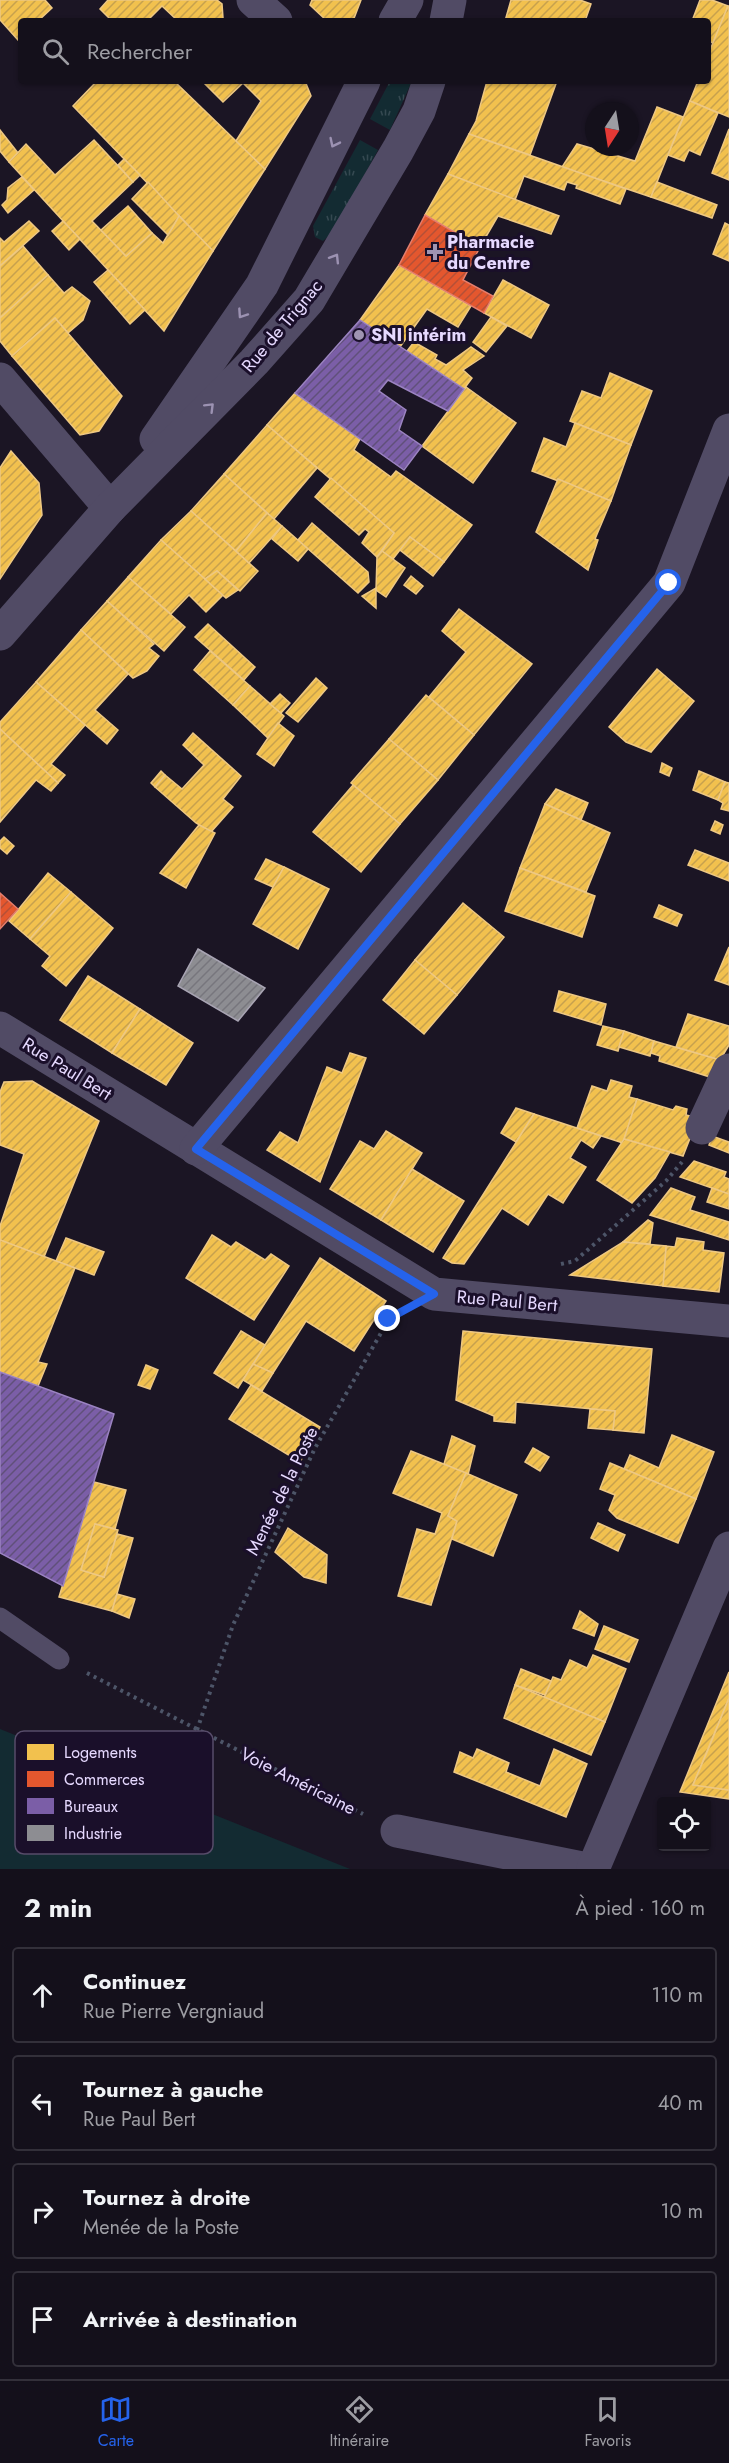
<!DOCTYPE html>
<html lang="fr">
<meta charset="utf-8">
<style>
body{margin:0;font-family:Jost,sans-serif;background:#211e28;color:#f1f3f6}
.controls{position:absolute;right:18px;bottom:18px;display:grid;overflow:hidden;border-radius:6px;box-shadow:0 2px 4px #0004}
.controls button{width:54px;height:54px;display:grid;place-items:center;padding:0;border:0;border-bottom:2px solid #33303a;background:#14101b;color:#f1f3f6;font:30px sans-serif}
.compass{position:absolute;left:585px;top:102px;width:54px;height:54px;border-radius:50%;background:#14101b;box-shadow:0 2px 4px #0004;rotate:192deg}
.stop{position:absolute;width:18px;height:18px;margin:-14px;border:4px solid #2563eb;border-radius:50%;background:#fff}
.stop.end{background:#2563eb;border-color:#fff;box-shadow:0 2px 6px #0008}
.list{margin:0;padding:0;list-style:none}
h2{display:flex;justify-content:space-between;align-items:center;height:78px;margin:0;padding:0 24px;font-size:26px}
h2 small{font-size:20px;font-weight:400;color:#9d9da3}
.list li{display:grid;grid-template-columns:39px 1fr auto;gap:18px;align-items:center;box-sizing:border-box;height:96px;margin:0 12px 12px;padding:0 12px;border:2px solid #33303a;border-radius:6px}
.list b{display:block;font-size:22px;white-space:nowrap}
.list p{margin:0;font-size:20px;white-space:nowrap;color:#9d9da3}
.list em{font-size:20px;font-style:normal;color:#9d9da3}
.icon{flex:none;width:33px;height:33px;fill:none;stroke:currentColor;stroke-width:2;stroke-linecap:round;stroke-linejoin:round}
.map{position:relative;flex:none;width:729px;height:1869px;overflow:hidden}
.search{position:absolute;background:#14101b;box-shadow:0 2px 4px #0004;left:18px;right:18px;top:18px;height:66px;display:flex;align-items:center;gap:15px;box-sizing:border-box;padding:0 21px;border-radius:6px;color:#9d9da3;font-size:22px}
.sheet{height:510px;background:#14101b}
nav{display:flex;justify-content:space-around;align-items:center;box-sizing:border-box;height:84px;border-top:2px solid #33303a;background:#14101b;font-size:16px;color:#9d9da3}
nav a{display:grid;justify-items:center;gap:3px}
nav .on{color:#2563eb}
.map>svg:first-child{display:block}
</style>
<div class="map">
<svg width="729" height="1869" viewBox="0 0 729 1869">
<defs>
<pattern id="grass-tufts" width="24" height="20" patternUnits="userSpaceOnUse" patternTransform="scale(1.5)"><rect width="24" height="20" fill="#132b32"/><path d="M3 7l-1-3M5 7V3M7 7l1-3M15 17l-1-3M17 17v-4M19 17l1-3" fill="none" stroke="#354951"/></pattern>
<pattern id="homes-hatch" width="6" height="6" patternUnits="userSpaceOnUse" patternTransform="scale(1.5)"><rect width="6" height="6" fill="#f2c14e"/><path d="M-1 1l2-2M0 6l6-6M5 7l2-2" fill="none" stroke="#c7a14e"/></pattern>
<pattern id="shops-hatch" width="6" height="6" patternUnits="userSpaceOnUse" patternTransform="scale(1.5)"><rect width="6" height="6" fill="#e4572e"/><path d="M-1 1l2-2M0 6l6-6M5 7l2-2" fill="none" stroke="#b45037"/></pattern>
<pattern id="offices-hatch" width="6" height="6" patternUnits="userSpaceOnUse" patternTransform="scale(1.5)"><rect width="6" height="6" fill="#7b5ea7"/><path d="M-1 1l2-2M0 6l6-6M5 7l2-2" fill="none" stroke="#60507a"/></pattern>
<pattern id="industry-hatch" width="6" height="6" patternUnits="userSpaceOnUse" patternTransform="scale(1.5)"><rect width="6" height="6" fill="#8d8d92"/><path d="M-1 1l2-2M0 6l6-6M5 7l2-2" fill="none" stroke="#77767d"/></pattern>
</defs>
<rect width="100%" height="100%" fill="#1b1524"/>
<!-- grass -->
<g fill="url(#grass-tufts)">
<polygon points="390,81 412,81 390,130 370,119"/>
<polygon points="360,140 378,150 333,232 323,241 315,237 313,226"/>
</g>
<!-- pitch -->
<polygon fill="#132b32" points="0,1729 350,1869 0,1869"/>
<!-- homes -->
<g fill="url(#homes-hatch)" stroke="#eec883" stroke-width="1.5">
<polygon points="0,0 45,0 52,8 38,21 21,21 21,38 18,40 0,20"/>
<polygon points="108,0 217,0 222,4 223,18 219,21 178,21 162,6 147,21 112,21 100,9"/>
<polygon points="312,0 361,0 353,21 327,21 310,5"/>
<polygon points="511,0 580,0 591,4 585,21 505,21"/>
<polygon points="700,0 712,0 728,6 713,43 708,41 708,21 692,21"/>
<polygon points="728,6 729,7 729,117 690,101 698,81 708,81 708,55"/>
<polygon points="97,81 174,81 265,169 213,251 73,106"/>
<polygon points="202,81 305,81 311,96 265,169 236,141 261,101 243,83 223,102"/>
<polygon points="487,81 557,81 530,155 469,134 476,121"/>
<polygon points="690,101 718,113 700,155 689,150 684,161 668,155"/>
<polygon points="657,107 683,117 651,197 562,167 577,144 635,161"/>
<polygon points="729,129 729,180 712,173"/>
<polygon points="0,130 18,153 9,162 0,151"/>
<polygon points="469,134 626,189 620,204 576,188 577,185 567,182 564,190 524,176 515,200 448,174"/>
<polygon points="94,140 133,182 92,221 126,256 152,233 163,243 179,216 213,251 164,331 9,162 26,144 55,175"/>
<polygon points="124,159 140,175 133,182 118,165"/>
<polygon points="448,174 559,216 551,234 498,216 480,247 425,215"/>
<polygon points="22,177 34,190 8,213 2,205 7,200 8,188"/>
<polygon points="148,182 179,216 168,235 132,199"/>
<polygon points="657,182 717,205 712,218 651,197"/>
<polygon points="128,206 152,233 126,256 101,230"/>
<polygon points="29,221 39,231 0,266 0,238 4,242"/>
<polygon points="63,221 80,239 69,250 52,231"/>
<polygon points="725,223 729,225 729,261 713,254"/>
<polygon points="23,246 48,275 0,318 0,266"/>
<polygon points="399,265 471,306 458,327 427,309 400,347 360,320"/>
<polygon points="108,270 145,310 130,324 94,282"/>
<polygon points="48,275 64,293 72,287 90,301 83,320 68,333 55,318 12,356 0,341 0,318"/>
<polygon points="503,280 549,305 531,338 484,313"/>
<polygon points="491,317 507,326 486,352 473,342"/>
<polygon points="55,318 122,396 99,431 80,435 12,356"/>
<polygon points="414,342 437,355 435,359 446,365 471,347 484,356 463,370 472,378 464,389 407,351"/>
<polygon points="610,373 652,391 631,445 570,421 582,391 601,398"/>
<polygon points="466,387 516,423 473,483 422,446"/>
<polygon points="295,393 360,439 354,450 391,477 396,471 472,525 444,562 410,537 393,559 382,551 394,533 267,425"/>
<polygon points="575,423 631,445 611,501 532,471 544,438 566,447"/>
<polygon points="267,425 317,468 274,519 224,474"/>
<polygon points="11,451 39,483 42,515 0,579 0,468"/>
<polygon points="224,474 267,513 236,551 191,511"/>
<polygon points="331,478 394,533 377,557 362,543 369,532 365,529 359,535 315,497"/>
<polygon points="558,479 611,501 595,539 598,540 588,570 536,532"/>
<polygon points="191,511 258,571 240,591 217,571 205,579 161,540"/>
<polygon points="267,513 282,526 249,563 236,551"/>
<polygon points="312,523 368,572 369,582 358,593 298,540"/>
<polygon points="282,526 308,549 298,561 272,539"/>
<polygon points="410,537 444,562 433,576 400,550"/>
<polygon points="161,540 223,595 206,612 189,595 171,614 128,577"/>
<polygon points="382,551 405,568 386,597 376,590 377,557"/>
<polygon points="217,571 238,590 226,598 205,579"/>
<polygon points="411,576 423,586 416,594 404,585"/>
<polygon points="128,577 185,627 164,651 107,601"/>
<polygon points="376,588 376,608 362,596"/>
<polygon points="107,601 154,644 149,648 159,656 147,671 133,678 81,630"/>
<polygon points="459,609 532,664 474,735 429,697 466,652 442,631"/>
<polygon points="208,624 255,667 244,680 195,637"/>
<polygon points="81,630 128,674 95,710 118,730 107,744 36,682"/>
<polygon points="210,651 250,686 233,705 194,670"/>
<polygon points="657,669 694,701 651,752 626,742 609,727"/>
<polygon points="316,678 327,688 298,722 286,713"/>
<polygon points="36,682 85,725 51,764 65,775 58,783 0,729 0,722"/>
<polygon points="250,686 284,716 268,738 233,705"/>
<polygon points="280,694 290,703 281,713 270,704"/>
<polygon points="426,695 474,735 438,780 389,739"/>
<polygon points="278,723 294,736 274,766 257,754"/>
<polygon points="0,729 58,783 51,791 36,780 0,822"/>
<polygon points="193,733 241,776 223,799 233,807 211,832 196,823 155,787 165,775 182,789 204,765 183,745"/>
<polygon points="389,739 438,780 400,824 351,783"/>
<polygon points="662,763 672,768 669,776 660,772"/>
<polygon points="161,771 165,775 155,787 151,783"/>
<polygon points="699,771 725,782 718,800 693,790"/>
<polygon points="725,782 729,783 729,811 721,809 723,803 718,800"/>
<polygon points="353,785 400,824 361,872 313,832"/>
<polygon points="556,789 588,803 581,820 545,804"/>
<polygon points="545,804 610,833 586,892 520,868"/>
<polygon points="715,821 723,825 720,834 711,830"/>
<polygon points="199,825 215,833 186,888 160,873"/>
<polygon points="4,837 14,846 7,854 0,848 0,841"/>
<polygon points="695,850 729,863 729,881 688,865"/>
<polygon points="266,859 284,867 273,887 255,879"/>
<polygon points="284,867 329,889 298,949 253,924"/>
<polygon points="520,868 595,896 582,937 505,911"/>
<polygon points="48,873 71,892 30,939 9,921"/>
<polygon points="71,892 113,928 66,986 42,966 50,956 30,939"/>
<polygon points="463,903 504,937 457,995 415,960"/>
<polygon points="659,905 682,915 677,926 654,917"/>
<polygon points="729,947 729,985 715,980"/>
<polygon points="415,960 457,995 424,1034 383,1000"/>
<polygon points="88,976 140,1009 112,1053 60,1020"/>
<polygon points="559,991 606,1004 601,1025 554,1011"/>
<polygon points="140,1009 193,1043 166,1085 112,1053"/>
<polygon points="688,1014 729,1026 729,1045 720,1060 676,1047"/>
<polygon points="603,1026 624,1031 618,1051 597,1045"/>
<polygon points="624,1031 654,1041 650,1056 619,1047"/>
<polygon points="654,1041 720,1060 713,1078 659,1061 660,1056 651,1053"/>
<polygon points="350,1053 366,1058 320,1182 267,1150 280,1132 298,1143 327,1067 342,1073"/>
<polygon points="611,1080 632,1086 629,1097 637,1099 623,1143 577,1128 592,1086 607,1091"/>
<polygon points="32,1081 99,1121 44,1257 0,1240 0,1226 24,1154 0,1145 0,1092 4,1082"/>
<polygon points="637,1099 673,1110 676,1106 687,1109 686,1115 698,1118 683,1156 624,1139"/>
<polygon points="516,1108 534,1114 516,1142 501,1133"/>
<polygon points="534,1114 601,1136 593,1148 581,1140 570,1158 586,1167 563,1203 548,1194 528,1225 502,1208 464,1264 452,1263 443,1258"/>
<polygon points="386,1131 422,1153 381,1220 330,1189 360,1141 374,1149"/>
<polygon points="712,1136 729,1142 729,1153 709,1145"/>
<polygon points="624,1139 670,1152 655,1178 632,1203 597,1180"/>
<polygon points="694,1161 726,1172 724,1177 729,1179 729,1194 680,1177"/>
<polygon points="412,1169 464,1201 433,1252 381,1220"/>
<polygon points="671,1188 695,1197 690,1210 729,1222 729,1240 650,1215"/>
<polygon points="712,1188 729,1194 729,1209 707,1202"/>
<polygon points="648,1220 653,1223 650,1244 623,1242"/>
<polygon points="212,1235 231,1247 236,1242 265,1260 271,1254 289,1266 254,1320 186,1278"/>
<polygon points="66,1238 104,1252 94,1275 56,1261"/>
<polygon points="677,1238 704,1242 703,1250 724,1253 719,1292 663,1286 666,1246 675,1247"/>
<polygon points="0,1240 75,1268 38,1362 47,1364 38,1386 0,1372"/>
<polygon points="623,1242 666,1246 663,1286 570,1275"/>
<polygon points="320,1258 386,1301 354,1351 306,1321 273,1373 253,1364"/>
<polygon points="241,1331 265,1345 238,1388 214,1373"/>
<polygon points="463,1331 652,1349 644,1433 613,1430 615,1411 516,1402 515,1423 494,1421 494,1416 456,1400"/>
<polygon points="253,1364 273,1373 262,1391 243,1380"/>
<polygon points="146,1365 158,1370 150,1389 138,1385"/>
<polygon points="251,1385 320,1427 300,1462 229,1419"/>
<polygon points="590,1409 615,1411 613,1430 588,1428"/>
<polygon points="672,1435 714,1452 696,1499 624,1469 630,1455 659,1468"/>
<polygon points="452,1436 475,1446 468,1475 444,1464"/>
<polygon points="533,1448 549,1457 540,1471 525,1462"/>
<polygon points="411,1451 466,1473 448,1516 457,1521 431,1605 398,1596 417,1529 435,1534 442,1513 393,1493"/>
<polygon points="610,1463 696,1499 678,1543 617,1518 609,1510 615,1495 600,1489"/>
<polygon points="466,1473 517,1495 493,1556 452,1539 457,1521 448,1516"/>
<polygon points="94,1482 126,1490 115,1529 95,1524 81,1570 104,1577 117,1534 133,1538 112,1611 59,1597"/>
<polygon points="598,1523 625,1535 618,1551 591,1538"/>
<polygon points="95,1524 118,1530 104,1577 81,1570"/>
<polygon points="288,1528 327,1555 326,1583 304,1577 275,1552"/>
<polygon points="117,1594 135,1599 129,1618 112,1611"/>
<polygon points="580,1611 598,1624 594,1636 573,1628"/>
<polygon points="604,1626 638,1640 629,1662 595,1649"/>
<polygon points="593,1655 626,1669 605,1722 544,1698 553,1677 561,1680 570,1660 587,1668"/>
<polygon points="521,1669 551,1681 545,1695 515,1685"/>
<polygon points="729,1672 729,1698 693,1785 729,1790 729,1799 680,1792"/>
<polygon points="515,1685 605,1722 591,1755 504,1718"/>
<polygon points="729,1698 729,1790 693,1785 708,1750"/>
<polygon points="477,1749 509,1763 506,1772 540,1786 554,1749 587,1764 566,1817 454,1772 460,1752 473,1758"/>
</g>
<!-- shops -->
<g fill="url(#shops-hatch)" stroke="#e57e6d" stroke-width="1.5">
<polygon points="425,215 480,247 463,280 493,296 484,313 399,265"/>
<polygon points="0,893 18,909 0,929"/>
</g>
<!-- offices -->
<g fill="url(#offices-hatch)" stroke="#9b83c1" stroke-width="1.5">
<polygon points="360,320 464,389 448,411 388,380 379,391 406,410 399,430 422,446 404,470 295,393"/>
<polygon points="0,1372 114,1414 63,1586 0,1553"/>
</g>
<!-- industry -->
<polygon fill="url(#industry-hatch)" stroke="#a8a4b3" stroke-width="1.5" points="198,949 265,988 238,1021 178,986"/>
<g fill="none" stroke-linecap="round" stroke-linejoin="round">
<!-- path -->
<g stroke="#4d5568" stroke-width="4" stroke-dasharray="3 4.5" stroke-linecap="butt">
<polyline points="561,1264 575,1261 666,1181 682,1162"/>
<polyline points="87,1673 363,1814"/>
<polyline points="197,1730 233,1625 315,1448 389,1319 394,1316"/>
</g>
<!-- lane -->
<polyline stroke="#514b65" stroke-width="21" points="0,1618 59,1659"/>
<!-- street -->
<g stroke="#514b65" stroke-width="33">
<polyline points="253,0 276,21"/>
<polyline points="395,21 407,0"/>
<polyline points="446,21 450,0"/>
<polyline points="0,379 110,508"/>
<polyline points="156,439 262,285 364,81"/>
<polyline points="0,634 110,508 254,362 309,300 398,150 419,111 429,81"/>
<polyline points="0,1028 434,1294 729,1321"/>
<polyline points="702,1128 729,1070"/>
<polyline points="196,1149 669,583 729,430"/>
<polyline points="397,1831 587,1869"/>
<polyline points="593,1869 729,1548"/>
</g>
</g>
<!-- one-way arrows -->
<defs><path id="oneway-chevron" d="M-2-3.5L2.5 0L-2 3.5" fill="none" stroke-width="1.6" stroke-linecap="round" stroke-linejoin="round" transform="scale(1.5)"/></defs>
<g stroke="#9c92b2">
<use href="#oneway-chevron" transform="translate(334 143) rotate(116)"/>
<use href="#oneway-chevron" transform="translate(335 258) rotate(-58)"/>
<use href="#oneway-chevron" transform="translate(242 314) rotate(124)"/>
<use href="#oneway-chevron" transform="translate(210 407) rotate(-45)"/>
</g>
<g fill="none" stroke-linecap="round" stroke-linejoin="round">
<!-- route -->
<polyline stroke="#2563eb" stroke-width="8" points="388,1319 434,1294 196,1149 669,583"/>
</g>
<!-- markers -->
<g fill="#9f94b2" stroke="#1a0f2a" stroke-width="2">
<path d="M432 243h6v6h6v6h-6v6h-6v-6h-6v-6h6z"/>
<circle cx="359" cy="335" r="6"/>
</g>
<g text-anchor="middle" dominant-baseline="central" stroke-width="6" stroke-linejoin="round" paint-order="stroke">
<!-- poi labels -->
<g font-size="18" font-weight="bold" fill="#e6d9ff" stroke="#1a0f2a" text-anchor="start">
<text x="447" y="242">Pharmacie<tspan x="447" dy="21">du Centre</tspan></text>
<text x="371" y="335">SNI intérim</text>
</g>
<!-- street labels -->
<g font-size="18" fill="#e6d9ff" stroke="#1a0f2a">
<text transform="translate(282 326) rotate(-50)">Rue de Trignac</text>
<text transform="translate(67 1069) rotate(32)">Rue Paul Bert</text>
<text transform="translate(507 1301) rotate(5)">Rue Paul Bert</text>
<text transform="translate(282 1491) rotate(-64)">Menée de la Poste</text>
<text transform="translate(298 1781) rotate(27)">Voie Américaine</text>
</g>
</g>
<!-- legend -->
<rect x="15" y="1731" width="198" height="123" rx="9" fill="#1a0f2a" stroke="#574c6a" stroke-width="1.5"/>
<rect x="27" y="1744" width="27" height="16" fill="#f2c14e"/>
<rect x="27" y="1771" width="27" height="16" fill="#e4572e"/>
<rect x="27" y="1798" width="27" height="16" fill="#7b5ea7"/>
<rect x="27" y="1825" width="27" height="16" fill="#8d8d92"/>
<g font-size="16" fill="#e6d9ff">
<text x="64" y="1758">Logements</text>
<text x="64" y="1785">Commerces</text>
<text x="64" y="1812">Bureaux</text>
<text x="64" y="1839">Industrie</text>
</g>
</svg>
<div class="controls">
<button><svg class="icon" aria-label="locate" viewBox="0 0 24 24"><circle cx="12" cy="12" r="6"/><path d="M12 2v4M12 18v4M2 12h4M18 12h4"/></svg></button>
</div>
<svg class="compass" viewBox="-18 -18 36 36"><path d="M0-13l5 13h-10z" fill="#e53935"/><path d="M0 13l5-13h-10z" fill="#9d9da3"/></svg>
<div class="stop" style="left:669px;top:583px"></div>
<div class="stop end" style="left:388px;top:1319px"></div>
<div class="search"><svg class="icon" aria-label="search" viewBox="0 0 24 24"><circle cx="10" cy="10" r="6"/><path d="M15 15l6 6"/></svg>Rechercher</div>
</div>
<section class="sheet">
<h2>2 min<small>À pied · 160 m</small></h2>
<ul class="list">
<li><svg class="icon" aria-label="ahead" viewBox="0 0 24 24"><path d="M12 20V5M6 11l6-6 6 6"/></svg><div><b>Continuez</b><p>Rue Pierre Vergniaud</p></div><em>110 m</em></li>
<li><svg class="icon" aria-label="left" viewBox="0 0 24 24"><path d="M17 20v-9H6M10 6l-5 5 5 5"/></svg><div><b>Tournez à gauche</b><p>Rue Paul Bert</p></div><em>40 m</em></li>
<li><svg class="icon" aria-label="right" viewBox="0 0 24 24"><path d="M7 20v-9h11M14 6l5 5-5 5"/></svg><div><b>Tournez à droite</b><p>Menée de la Poste</p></div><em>10 m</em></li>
<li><svg class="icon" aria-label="arrive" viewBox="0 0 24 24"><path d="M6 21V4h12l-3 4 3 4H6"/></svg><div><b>Arrivée à destination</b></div></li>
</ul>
</section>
<nav>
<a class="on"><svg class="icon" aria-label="map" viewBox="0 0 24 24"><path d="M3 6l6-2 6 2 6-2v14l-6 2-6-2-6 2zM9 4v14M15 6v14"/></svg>Carte</a>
<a><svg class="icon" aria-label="directions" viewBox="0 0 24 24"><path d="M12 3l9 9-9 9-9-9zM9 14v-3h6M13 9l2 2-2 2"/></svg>Itinéraire</a>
<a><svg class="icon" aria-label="saved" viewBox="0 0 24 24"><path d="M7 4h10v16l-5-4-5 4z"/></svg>Favoris</a>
</nav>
